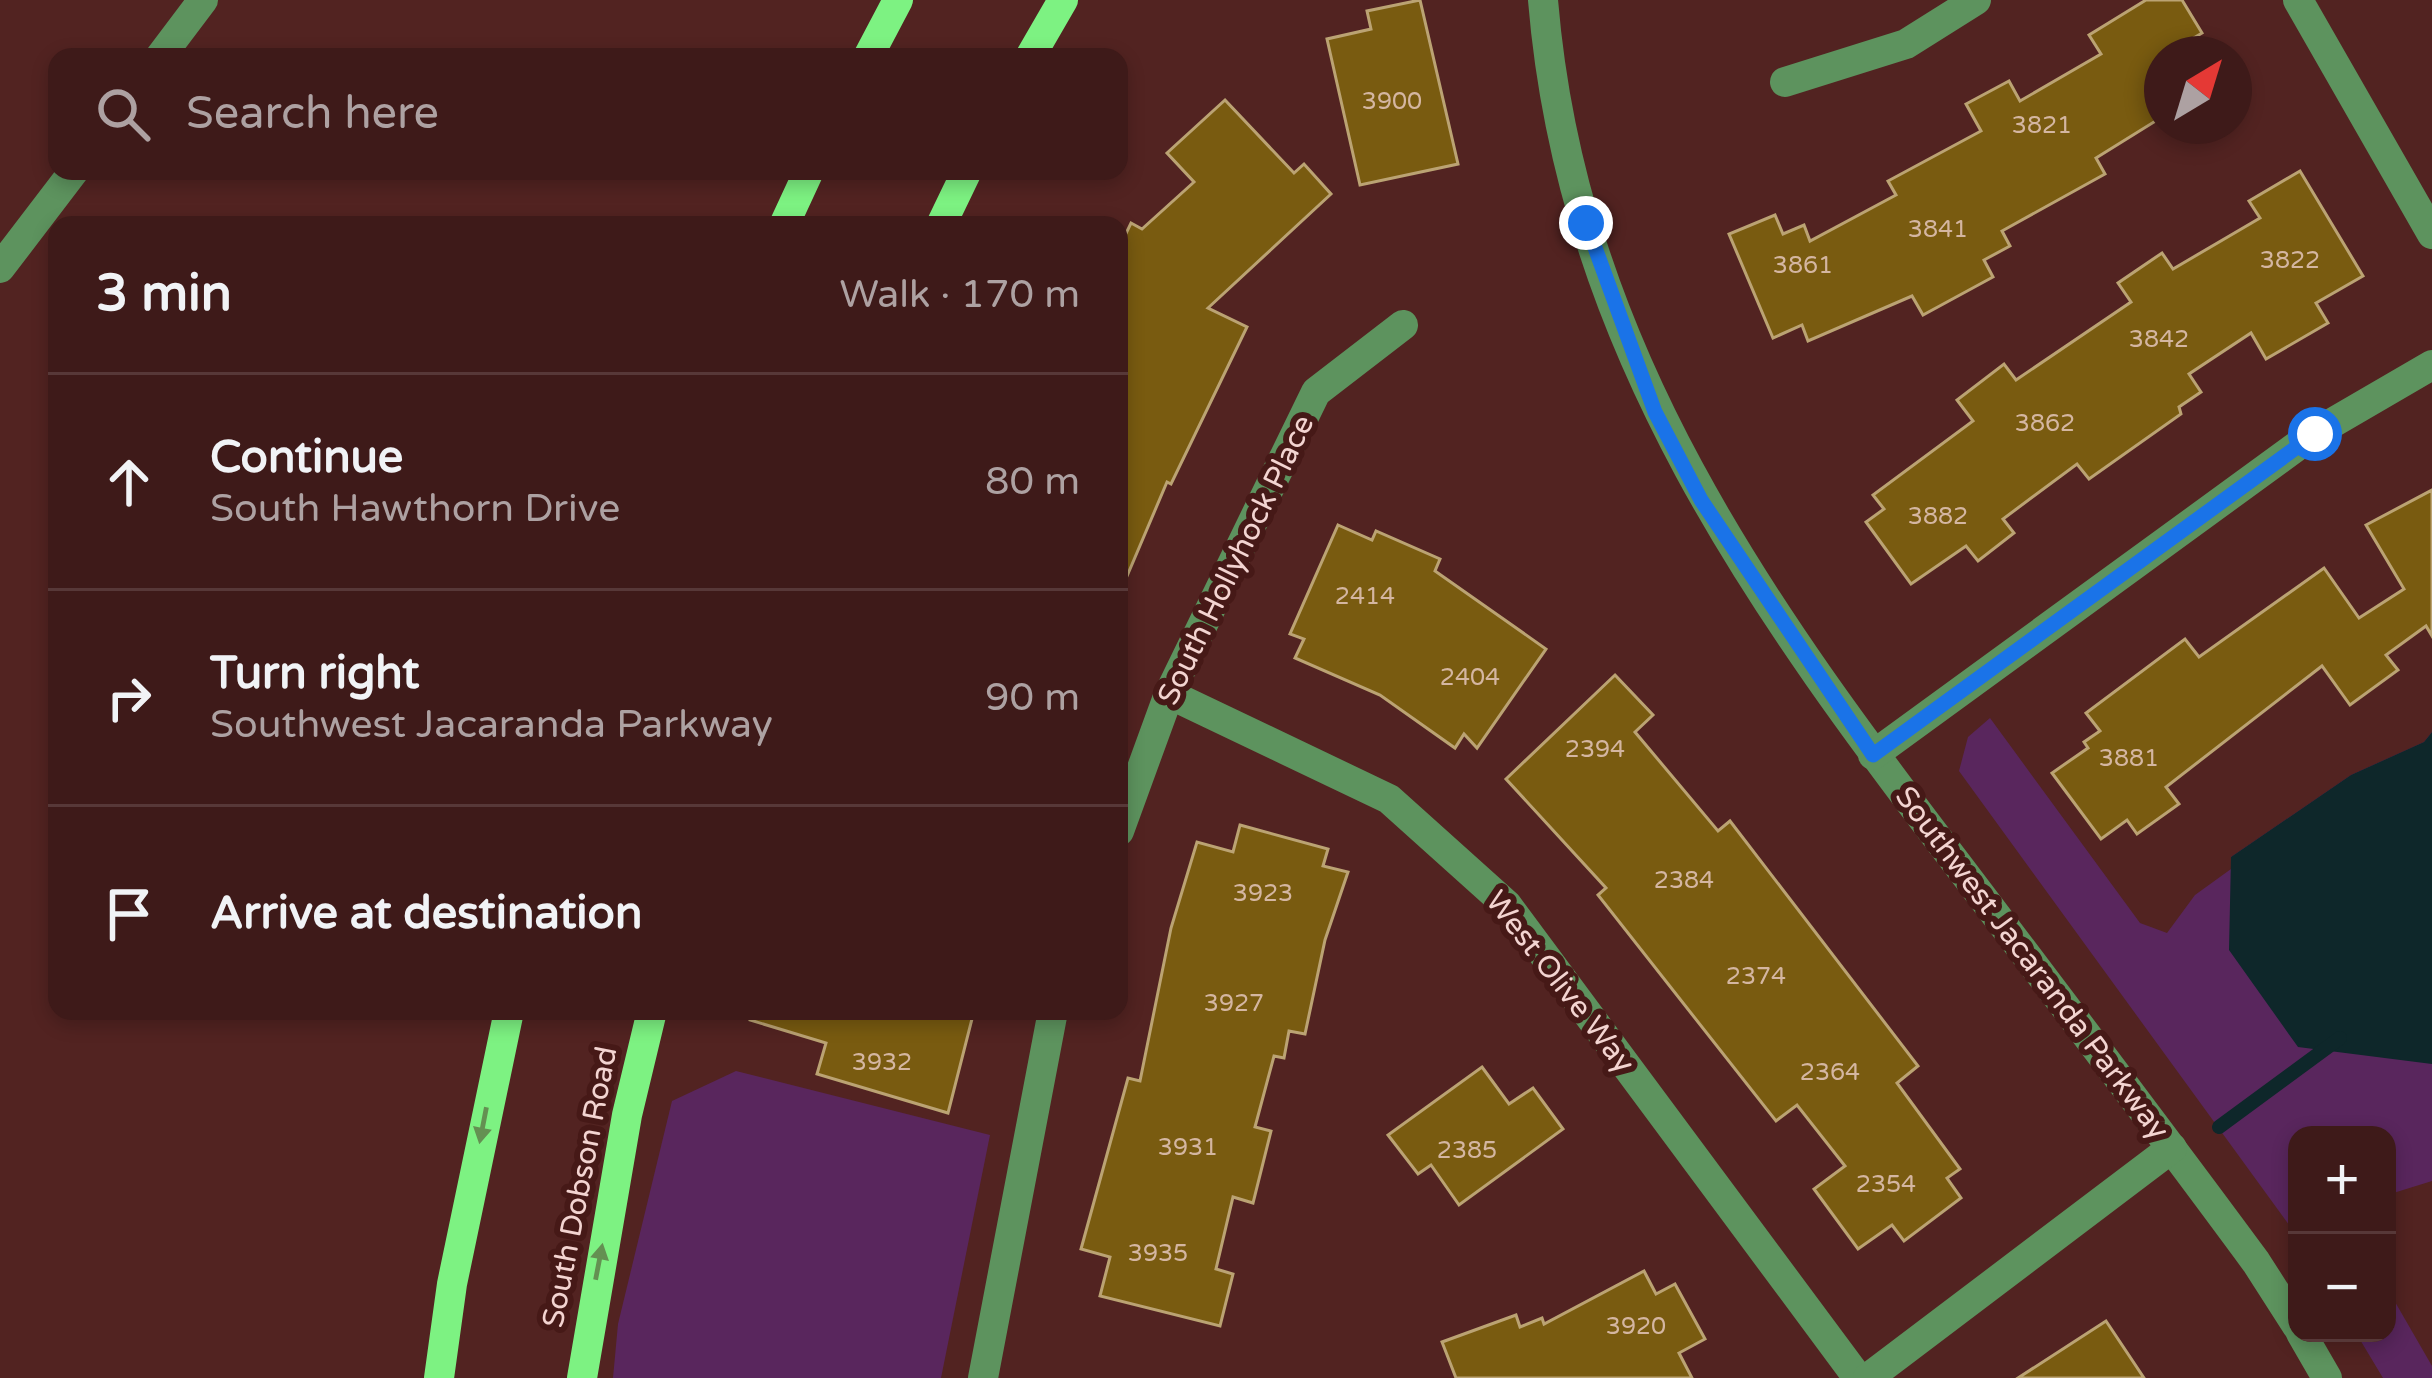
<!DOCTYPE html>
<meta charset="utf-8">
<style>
body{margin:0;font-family:"Varela Round",sans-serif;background:#492726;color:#f1f3f6}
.controls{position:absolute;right:36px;bottom:36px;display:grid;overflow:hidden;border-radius:24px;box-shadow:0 6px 18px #0003}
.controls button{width:108px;height:108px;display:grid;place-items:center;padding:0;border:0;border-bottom:3px solid #573838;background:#3e1a19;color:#f1f3f6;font:60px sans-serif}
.compass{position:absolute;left:2144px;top:36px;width:108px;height:108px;border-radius:50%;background:#3e1a19;box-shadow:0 6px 18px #0003;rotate:38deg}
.stop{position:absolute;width:36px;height:36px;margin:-27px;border:9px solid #1a73e8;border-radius:50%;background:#fff}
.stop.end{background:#1a73e8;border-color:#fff;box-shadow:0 3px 12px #0008}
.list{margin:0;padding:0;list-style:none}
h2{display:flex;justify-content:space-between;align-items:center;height:156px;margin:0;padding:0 48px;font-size:51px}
h2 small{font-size:39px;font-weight:400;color:#ada1a2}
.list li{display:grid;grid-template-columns:78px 1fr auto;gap:36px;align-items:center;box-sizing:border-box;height:216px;padding:0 48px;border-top:3px solid #573838}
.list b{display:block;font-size:45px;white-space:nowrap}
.list p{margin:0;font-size:39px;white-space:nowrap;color:#ada1a2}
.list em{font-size:39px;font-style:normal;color:#ada1a2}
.icon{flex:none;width:66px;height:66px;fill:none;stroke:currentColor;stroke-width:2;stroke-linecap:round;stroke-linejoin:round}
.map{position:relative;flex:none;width:2432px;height:1378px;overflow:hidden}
.search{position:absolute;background:#3e1a19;box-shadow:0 6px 18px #0003;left:48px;top:48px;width:1080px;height:132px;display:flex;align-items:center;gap:30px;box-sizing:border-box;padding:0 42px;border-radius:24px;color:#ada1a2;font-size:45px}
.panel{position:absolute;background:#3e1a19;box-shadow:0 6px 18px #0003;left:48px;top:216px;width:1080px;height:804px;border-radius:24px}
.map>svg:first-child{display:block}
</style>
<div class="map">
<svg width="2432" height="1378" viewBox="0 0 2432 1378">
<rect width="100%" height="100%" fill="#522321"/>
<!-- green -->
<g fill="#59265d">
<polygon points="1990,718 2140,923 2167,933 2195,895 2231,869 2231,857 2351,775 2424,742 2432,732 2432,1181 2387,1195 2387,1135 2297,1135 2297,1236 1959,771 1968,737"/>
<polygon points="736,1071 990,1135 941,1378 613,1378 618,1324 672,1101"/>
<polygon points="2387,1288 2432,1366 2432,1378 2383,1378 2356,1333 2387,1333"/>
</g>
<!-- water -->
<polygon fill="#0e272a" points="2432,732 2432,1064 2298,1047 2229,950 2231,857 2351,775 2424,742"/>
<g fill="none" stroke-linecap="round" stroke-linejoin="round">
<!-- stream -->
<polyline stroke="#0e272a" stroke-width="14" points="2219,1127 2340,1038"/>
</g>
<!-- building -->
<g fill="#795b10" stroke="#bba373" stroke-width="3">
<polygon points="1420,0 1458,164 1360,185 1327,39 1371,29 1367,11"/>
<polygon points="2146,0 2182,0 2202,33 2192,39 2201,54 2162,54 2162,117 2096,158 2105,174 2002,231 2010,246 1984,260 1993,277 1923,315 1912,296 1808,341 1802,325 1773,338 1729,234 1775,215 1783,234 1804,225 1810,241 1896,195 1888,181 1981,131 1966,104 2009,81 2020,101 2101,54 2089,35"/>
<polygon points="1225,100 1294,173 1304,164 1331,194 1208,308 1247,327 1171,484 1167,482 1119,595 1119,248 1131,223 1142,229 1194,182 1167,153"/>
<polygon points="2300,171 2363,276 2316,303 2328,323 2266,359 2251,333 2189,374 2201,392 2179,407 2181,414 2089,479 2077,464 2003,519 2014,533 1978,561 1966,546 1911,584 1866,522 1884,509 1873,495 1973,421 1957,400 2004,364 2016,380 2131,302 2118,283 2162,253 2173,269 2260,218 2249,201"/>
<polygon points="2432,490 2432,636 2426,626 2386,655 2398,670 2350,705 2322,666 2166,787 2179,804 2137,834 2127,820 2101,839 2052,773 2088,748 2084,742 2100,731 2086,713 2185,639 2199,657 2324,568 2359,618 2404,589 2366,525"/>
<polygon points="1338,525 1372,540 1376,531 1440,559 1435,571 1546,649 1477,748 1464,734 1455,748 1380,695 1295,658 1304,639 1290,634"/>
<polygon points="1615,675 1653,715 1635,732 1718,831 1730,821 1918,1066 1897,1083 1960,1169 1947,1178 1961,1198 1904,1241 1892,1225 1858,1249 1814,1189 1845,1166 1797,1105 1776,1121 1598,895 1606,888 1506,779"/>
<polygon points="1240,825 1328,849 1323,866 1348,872 1325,940 1305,1034 1289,1031 1284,1058 1274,1056 1255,1127 1271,1131 1253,1203 1233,1197 1216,1269 1233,1274 1220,1326 1100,1296 1110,1257 1081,1249 1128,1078 1140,1081 1171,928 1197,842 1233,852"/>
<polygon points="751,1011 974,1011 948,1113 817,1074 826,1043 750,1020"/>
<polygon points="1482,1067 1509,1104 1533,1088 1563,1129 1459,1205 1431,1165 1418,1174 1388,1135"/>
<polygon points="1644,1271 1656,1294 1675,1284 1705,1339 1679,1353 1692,1378 1456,1378 1442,1342 1516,1315 1520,1327 1542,1318 1544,1324"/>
<polygon points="2106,1321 2144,1378 2018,1378"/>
</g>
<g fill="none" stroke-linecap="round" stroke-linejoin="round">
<!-- minor -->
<g stroke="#5d935e" stroke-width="30">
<path d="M1543 0C1572 350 1762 609 1967 877 2064 1005 2161 1133 2256 1262L2297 1326"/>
<polyline points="2298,0 2432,234"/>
<polyline points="160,57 203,0"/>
<polyline points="1785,82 1906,44 1976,0"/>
<polyline points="0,268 74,171"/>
<polyline points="1169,694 1389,799 1507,905 1858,1378"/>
<polyline points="1873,755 2315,433 2432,365"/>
<polyline points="1119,831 1169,694 1316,392 1403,325"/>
<polyline points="2301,1333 2327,1378"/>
<polyline points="983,1378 1053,1011"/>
<polyline points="1868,1378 2172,1148"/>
</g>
<!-- major -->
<g stroke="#7df282" stroke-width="30">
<polyline points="868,57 898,0"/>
<polyline points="1030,57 1063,0"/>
<polyline points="784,225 809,171"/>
<polyline points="941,225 967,171"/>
<polyline points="439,1378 452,1284 509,1011"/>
<polyline points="582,1378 627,1115 652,1011"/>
</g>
</g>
<!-- one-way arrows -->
<defs><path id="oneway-solid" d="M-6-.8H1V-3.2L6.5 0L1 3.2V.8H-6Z" transform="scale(3)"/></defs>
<g fill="#649052">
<use href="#oneway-solid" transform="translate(483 1125) rotate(101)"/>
<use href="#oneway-solid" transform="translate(599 1262) rotate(-79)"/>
</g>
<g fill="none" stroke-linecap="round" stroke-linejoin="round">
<!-- route -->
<polyline stroke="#1a73e8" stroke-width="15" points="1586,223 1655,412 1701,500 1873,755 2315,434"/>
</g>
<g text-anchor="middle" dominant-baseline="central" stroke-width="12" stroke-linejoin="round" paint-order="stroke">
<!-- number labels -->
<g font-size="24" fill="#d4b6a1">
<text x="1392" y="101">3900</text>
<text x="2042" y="125">3821</text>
<text x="1938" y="229">3841</text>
<text x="2290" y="260">3822</text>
<text x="1803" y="265">3861</text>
<text x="2159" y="339">3842</text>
<text x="2045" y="423">3862</text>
<text x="1938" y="516">3882</text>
<text x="1365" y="596">2414</text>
<text x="1470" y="677">2404</text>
<text x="1595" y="749">2394</text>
<text x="2129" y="758">3881</text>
<text x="1684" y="880">2384</text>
<text x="1263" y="893">3923</text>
<text x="1756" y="976">2374</text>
<text x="1234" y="1003">3927</text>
<text x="882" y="1062">3932</text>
<text x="1830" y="1072">2364</text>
<text x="1188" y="1147">3931</text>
<text x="1467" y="1150">2385</text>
<text x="1886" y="1184">2354</text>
<text x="1158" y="1253">3935</text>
<text x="1636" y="1326">3920</text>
</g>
<!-- street labels -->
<g font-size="30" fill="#f3d4d1" stroke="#461917">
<text transform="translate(1236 560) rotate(-64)">South Hollyhock Place</text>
<text transform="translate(2032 963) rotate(53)">Southwest Jacaranda Parkway</text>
<text transform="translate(1560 982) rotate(52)">West Olive Way</text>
<text transform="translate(580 1187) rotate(-79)">South Dobson Road</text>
</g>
</g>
</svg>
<div class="controls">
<button>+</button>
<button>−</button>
</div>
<svg class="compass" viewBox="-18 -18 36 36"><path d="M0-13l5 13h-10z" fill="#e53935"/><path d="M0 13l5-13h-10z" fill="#ada1a2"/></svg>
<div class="stop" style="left:2315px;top:434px"></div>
<div class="stop end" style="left:1586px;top:223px"></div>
<div class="search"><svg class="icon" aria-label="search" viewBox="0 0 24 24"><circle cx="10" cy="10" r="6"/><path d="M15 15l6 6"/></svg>Search here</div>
<section class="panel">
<h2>3 min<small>Walk · 170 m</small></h2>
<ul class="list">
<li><svg class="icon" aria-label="ahead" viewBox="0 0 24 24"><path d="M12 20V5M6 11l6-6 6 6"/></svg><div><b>Continue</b><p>South Hawthorn Drive</p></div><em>80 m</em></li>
<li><svg class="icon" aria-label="right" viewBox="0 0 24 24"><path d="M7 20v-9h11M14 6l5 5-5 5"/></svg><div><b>Turn right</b><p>Southwest Jacaranda Parkway</p></div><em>90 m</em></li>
<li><svg class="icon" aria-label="arrive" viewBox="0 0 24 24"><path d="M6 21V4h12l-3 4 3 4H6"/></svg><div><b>Arrive at destination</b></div></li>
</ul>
</section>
</div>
